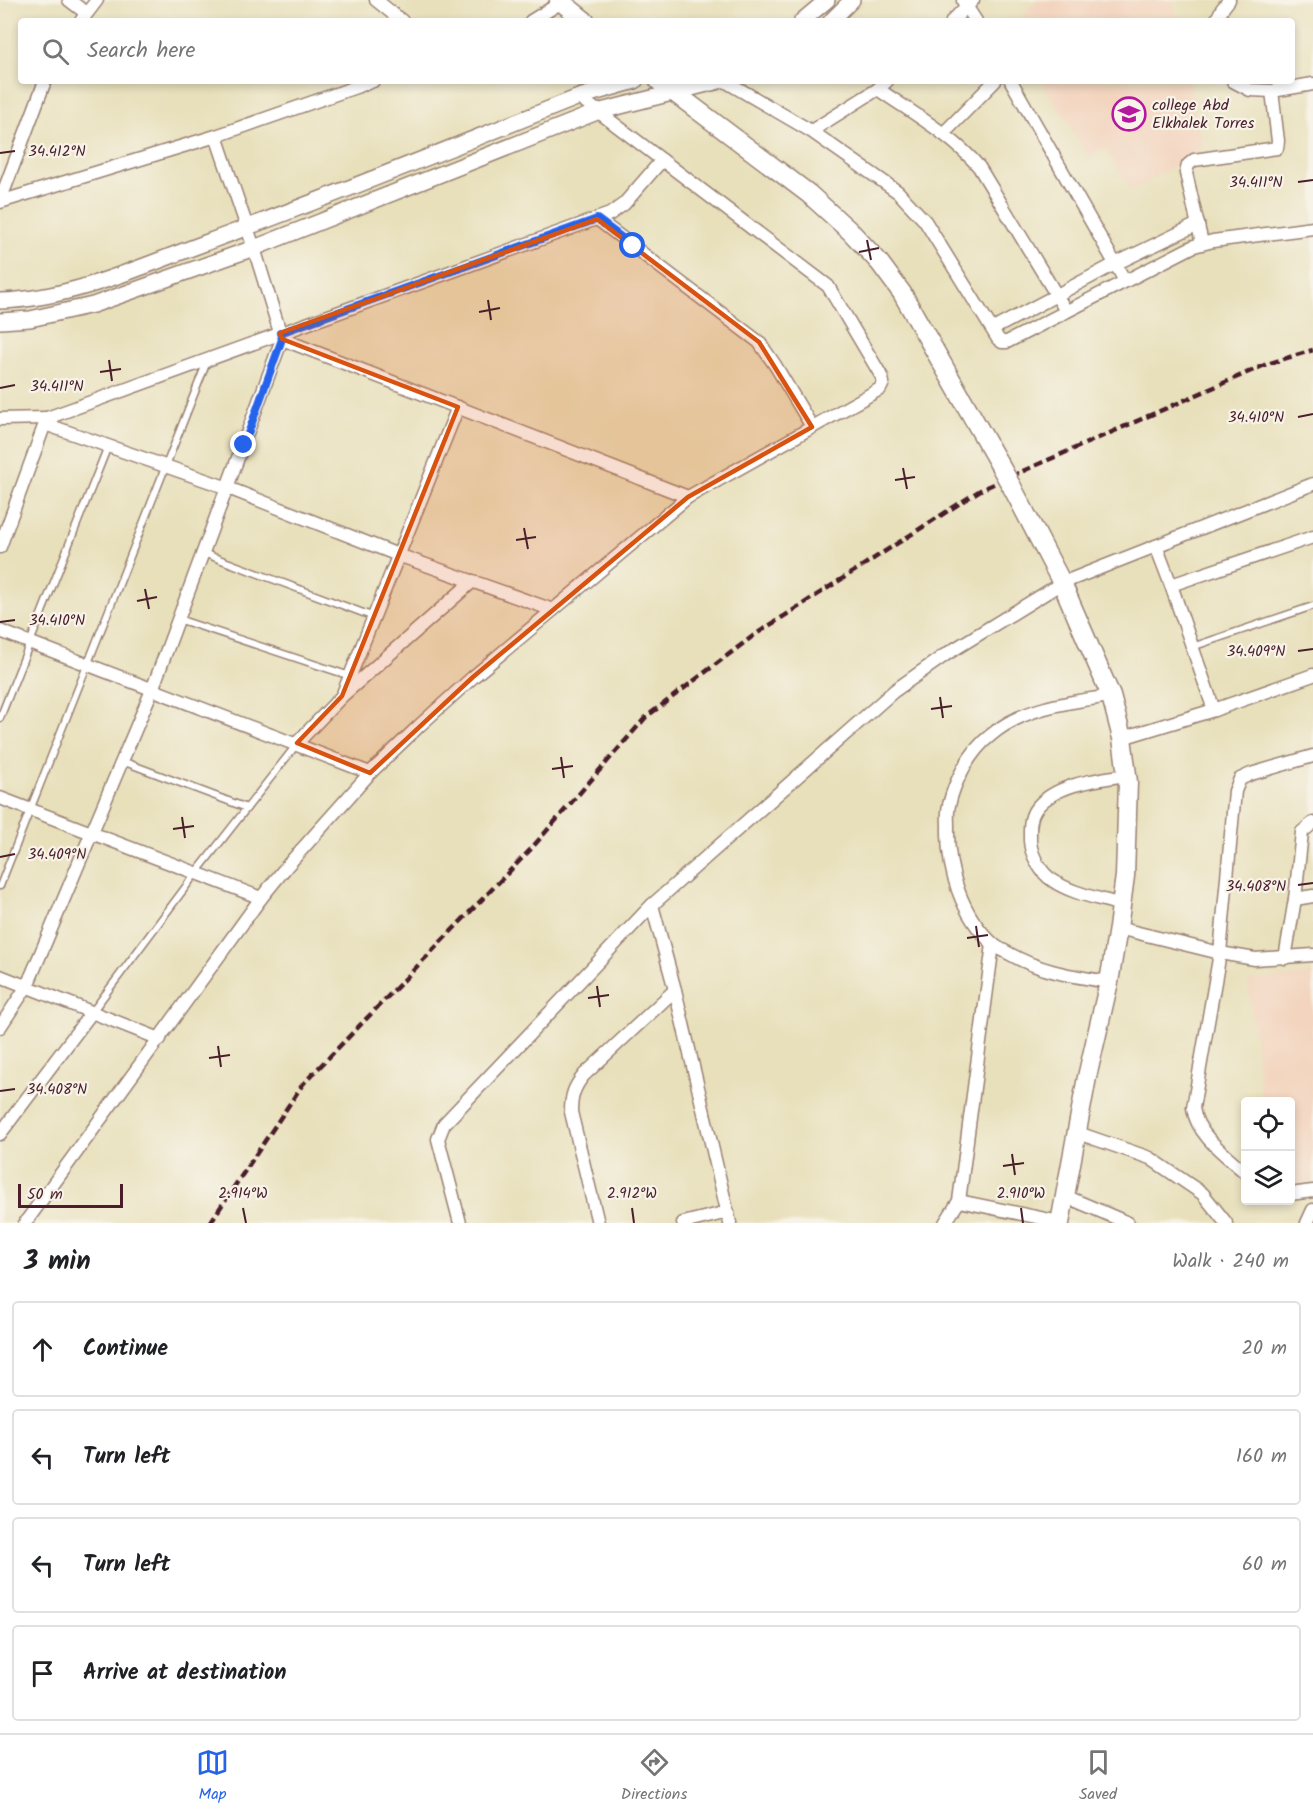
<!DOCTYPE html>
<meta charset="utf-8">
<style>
body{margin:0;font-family:Kalam,sans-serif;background:#f2f2f2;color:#202124}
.controls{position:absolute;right:18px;bottom:18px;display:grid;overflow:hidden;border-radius:6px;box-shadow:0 3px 9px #0003}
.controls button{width:54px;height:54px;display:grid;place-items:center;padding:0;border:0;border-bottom:2px solid #e0e0e0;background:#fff;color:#202124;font:30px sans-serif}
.scale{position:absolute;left:18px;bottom:15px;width:105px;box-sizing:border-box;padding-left:6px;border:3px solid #4a1f2b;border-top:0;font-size:16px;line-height:21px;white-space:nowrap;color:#4a1f2b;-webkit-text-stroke:4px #f7f3e8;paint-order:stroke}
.stop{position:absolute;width:18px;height:18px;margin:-14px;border:4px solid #2563eb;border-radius:50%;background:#fff}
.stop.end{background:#2563eb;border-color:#fff;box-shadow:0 2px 6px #0008}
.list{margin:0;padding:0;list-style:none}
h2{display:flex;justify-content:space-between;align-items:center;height:78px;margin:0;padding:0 24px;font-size:26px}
h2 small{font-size:20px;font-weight:400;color:#757577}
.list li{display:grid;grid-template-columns:39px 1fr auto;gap:18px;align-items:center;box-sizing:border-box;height:96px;margin:0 12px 12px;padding:0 12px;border:2px solid #e0e0e0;border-radius:6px}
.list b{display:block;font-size:22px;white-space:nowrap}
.list em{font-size:20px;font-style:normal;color:#757577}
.icon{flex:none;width:33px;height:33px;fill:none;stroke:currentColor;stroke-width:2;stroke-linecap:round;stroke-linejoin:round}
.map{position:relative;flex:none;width:1313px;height:1223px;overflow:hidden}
.search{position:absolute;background:#fff;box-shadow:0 3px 9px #0003;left:18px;right:18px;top:18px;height:66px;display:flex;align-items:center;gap:15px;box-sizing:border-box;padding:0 21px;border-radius:6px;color:#757577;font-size:22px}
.sheet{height:510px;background:#fff}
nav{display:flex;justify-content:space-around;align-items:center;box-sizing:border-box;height:84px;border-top:2px solid #e0e0e0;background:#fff;font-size:16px;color:#757577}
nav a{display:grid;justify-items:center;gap:3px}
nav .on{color:#2563eb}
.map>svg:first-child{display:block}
</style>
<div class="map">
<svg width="1313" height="1223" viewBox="0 0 1313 1223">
<rect width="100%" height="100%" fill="#f7f3e8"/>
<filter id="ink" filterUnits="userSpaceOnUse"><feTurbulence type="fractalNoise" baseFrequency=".0167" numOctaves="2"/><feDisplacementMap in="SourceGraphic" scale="12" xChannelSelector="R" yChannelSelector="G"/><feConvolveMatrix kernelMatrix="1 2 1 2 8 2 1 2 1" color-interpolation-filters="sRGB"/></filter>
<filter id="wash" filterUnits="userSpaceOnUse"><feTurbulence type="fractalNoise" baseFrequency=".008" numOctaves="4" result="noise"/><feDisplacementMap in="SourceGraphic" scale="24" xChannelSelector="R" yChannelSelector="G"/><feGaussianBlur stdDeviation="1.35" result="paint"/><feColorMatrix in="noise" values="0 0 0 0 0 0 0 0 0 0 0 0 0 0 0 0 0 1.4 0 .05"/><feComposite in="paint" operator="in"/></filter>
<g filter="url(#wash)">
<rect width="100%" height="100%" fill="#e8e0bb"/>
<!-- built -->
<g fill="#f3d4be">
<polygon points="1037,0 1173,0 1177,21 1018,21"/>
<polygon points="1041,81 1189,81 1203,148 1132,191 1105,148 1089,157"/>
<polygon points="1313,974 1313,1183 1291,1185 1290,1102 1262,1101 1248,981"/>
</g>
</g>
<g filter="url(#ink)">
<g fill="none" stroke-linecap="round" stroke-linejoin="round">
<!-- service casing -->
<g stroke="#998073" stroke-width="9">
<g id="service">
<polyline points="203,553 374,617"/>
<polyline points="178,619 350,676"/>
<polyline points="1192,647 1313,606"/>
<polyline points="0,718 108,446"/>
<polyline points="122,761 247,808"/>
<polyline points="0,886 208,359"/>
<polyline points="92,1012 196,873 297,744"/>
</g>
</g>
<!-- minor casing -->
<g stroke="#998073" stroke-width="15">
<g id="minor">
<polyline points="69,0 86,13"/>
<polyline points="376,0 402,21"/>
<polyline points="963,1 976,21"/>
<polyline points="81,21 97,0"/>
<polyline points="531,21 562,2"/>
<polyline points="952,21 973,0"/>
<polyline points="1216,21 1222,9 1229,0"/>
<polyline points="725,81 811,131 898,192 925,221 998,339 1002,342 1007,342 1194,246 1213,241 1313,228"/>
<polyline points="1011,81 1125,281"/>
<polyline points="1233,81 1250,90 1272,91 1313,84"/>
<path d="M878 89C912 113 952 135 979 167L1066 311"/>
<polyline points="811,131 878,89 887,81"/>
<polyline points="943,134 995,81"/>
<polyline points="216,136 254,248 282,339 688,497"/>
<polyline points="0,201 45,81"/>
<polyline points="0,202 216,136 373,81"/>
<polyline points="597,219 759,342 775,365 812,427"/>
<polyline points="1202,243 1186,173 1188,165 1194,160 1277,148 1278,141 1272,91"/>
<polyline points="993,329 1115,264 1198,224"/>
<polyline points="0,419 47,418"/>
<polyline points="45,424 228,488 398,555 553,610"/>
<polyline points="1156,546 1171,585"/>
<polyline points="0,547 47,418 610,214 624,204 662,160"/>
<polyline points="0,631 370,773"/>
<polyline points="342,696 458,407"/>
<polyline points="1214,710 1171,585 1313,537"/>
<polyline points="1122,738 1214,710 1313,675"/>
<polyline points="297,743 342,696 473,581"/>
<polyline points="0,798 261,898"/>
<polyline points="1313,823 1302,832 1295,899 1313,896"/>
<polyline points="652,905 675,990 730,1223"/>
<path d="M1121 905C1099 898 1072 894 1052 880 1041 873 1031 855 1030 841 1030 831 1029 819 1035 810 1053 784 1099 779 1127 775"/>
<polyline points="1118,928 1220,953 1255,959 1313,955"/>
<polyline points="1285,958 1295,899"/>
<polyline points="0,976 160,1039"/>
<path d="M1109 982C1072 976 1041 972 1008 953 1003 950 997 948 993 944 961 915 947 869 948 827 948 820 947 812 949 805 955 780 970 751 991 735 1024 707 1070 702 1111 696"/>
<polyline points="0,1027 27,986 152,690 282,339"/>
<polyline points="1078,1133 1150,1158 1203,1194 1226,1223"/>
<polyline points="0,1134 92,1012"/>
<path d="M1246 1173C1226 1155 1197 1136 1193 1108L1220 953 1235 791 1240 779 1251 774 1313 756"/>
<polyline points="1290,1194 1313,1191"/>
<polyline points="1065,1196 1128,1223"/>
<polyline points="959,1201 1060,1222"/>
<polyline points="25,1223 261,898 287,866 370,773 419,726 473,677 688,497 880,389 883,383 882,377 828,286 579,97"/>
<polyline points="460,1223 438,1139 444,1124 652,905 894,691 945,655 1062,583 1313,484"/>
<path d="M598 1223 571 1112C571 1096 574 1087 584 1075L675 990"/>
<polyline points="683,1223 728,1212"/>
<polyline points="945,1223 959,1201 993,944"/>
<polyline points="1307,1223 1313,1210"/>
</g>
</g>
<!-- tertiary casing -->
<g stroke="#998073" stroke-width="18">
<g id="tertiary">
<polyline points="802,21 827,0"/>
<polyline points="831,21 852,0"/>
<path d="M0 301C71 299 140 267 205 243 331 197 455 146 579 97L635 81"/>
<polyline points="0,321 30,319 93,305 254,248 597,112 719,81"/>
</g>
</g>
<!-- secondary casing -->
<g stroke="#998073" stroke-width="21">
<g id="secondary">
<polyline points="559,0 585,21"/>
<polyline points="659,81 809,194 851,232 879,262 902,293 998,462"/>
<polyline points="1012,487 1062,583 1111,696 1122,738 1128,782 1125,876 1118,928 1109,982 1087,1077 1060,1223"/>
</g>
</g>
<!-- service -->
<use href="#service" stroke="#fff" stroke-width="6"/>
<!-- minor -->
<use href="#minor" stroke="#fff" stroke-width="12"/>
<!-- tertiary -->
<use href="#tertiary" stroke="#fff" stroke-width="15"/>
<!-- secondary -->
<use href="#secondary" stroke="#fff" stroke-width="18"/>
<!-- rail -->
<polyline stroke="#4a1f2b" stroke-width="4.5" stroke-dasharray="9 4.5" stroke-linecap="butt" points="210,1223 303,1084 530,850 646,717 753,636 982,489 1267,364 1313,350"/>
<!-- secondary-bridge casing -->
<g stroke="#998073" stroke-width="21" stroke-linecap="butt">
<polyline id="secondary-bridge" points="998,462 1012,487"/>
</g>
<!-- secondary-bridge -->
<use href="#secondary-bridge" stroke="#fff" stroke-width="18"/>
</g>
</g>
<g fill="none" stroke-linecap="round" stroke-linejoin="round" filter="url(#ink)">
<!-- route -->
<polyline stroke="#2563eb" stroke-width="8" points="244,445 282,339 280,333 597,219 633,246"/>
</g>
<!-- marked area -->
<path fill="#d8530f" fill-opacity="0.2" stroke="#d8530f" stroke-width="4.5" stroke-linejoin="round" d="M597 219 759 342 812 427 688 497 473 677 370 773 297 743 342 696 458 407 282 339 280 333Z"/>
<!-- ticks -->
<path fill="none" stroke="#4a1f2b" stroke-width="2" d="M0 153 15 151M1298 182 1313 180M867 240 871 260M859 252 879 248M488 300 491 320M479 312 500 308M109 360 112 381M100 372 121 369M0 388 15 385M1298 417 1313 414M903 468 907 489M895 480 915 477M524 528 528 549M516 540 536 537M145 589 149 609M137 601 157 597M0 622 15 620M1298 651 1313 649M940 697 943 718M931 709 952 706M561 757 564 778M552 769 573 766M182 817 185 838M173 829 194 826M0 857 15 854M1298 885 1313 883M976 926 979 947M967 938 988 935M597 986 600 1007M588 998 609 995M218 1046 221 1067M209 1058 230 1055M0 1091 15 1089M1012 1154 1015 1175M1003 1166 1024 1163M243 1208 246 1223M632 1208 634 1223M1021 1208 1023 1223"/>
<!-- icons -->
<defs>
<g id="school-ring" transform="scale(1.725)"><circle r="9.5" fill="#f7f3e8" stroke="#b5179e" stroke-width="1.5"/><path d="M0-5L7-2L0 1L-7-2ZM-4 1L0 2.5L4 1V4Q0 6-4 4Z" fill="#b5179e"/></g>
</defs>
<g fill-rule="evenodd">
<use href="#school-ring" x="1129" y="114"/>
</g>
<g text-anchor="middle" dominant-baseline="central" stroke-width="4.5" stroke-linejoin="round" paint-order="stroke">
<!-- poi labels -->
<g font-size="16" fill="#4a1f2b" stroke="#f7f3e8" text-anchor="start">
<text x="1152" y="105">college Abd<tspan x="1152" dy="18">Elkhalek Torres</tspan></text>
</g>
</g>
<g font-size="15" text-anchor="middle" fill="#4a1f2b" stroke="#f7f3e8" stroke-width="4.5" stroke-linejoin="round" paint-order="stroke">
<text x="57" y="156">34.412°N</text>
<text x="1256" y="187">34.411°N</text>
<text x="57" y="391">34.411°N</text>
<text x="1256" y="422">34.410°N</text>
<text x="57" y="625">34.410°N</text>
<text x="1256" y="656">34.409°N</text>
<text x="57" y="859">34.409°N</text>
<text x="1256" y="891">34.408°N</text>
<text x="57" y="1094">34.408°N</text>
<text x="243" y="1198">2.914°W</text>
<text x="632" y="1198">2.912°W</text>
<text x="1021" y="1198">2.910°W</text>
</g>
</svg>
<div class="controls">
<button><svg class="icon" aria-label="locate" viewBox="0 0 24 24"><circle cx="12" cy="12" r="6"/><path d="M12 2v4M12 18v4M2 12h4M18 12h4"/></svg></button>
<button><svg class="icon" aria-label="layers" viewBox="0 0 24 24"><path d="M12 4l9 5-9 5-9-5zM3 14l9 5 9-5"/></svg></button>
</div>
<div class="scale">50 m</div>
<div class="stop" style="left:633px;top:246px"></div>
<div class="stop end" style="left:244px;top:445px"></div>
<div class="search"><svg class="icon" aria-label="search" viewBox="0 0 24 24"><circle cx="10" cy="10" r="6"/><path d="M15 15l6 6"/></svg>Search here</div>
</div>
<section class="sheet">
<h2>3 min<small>Walk · 240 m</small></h2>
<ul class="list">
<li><svg class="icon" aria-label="ahead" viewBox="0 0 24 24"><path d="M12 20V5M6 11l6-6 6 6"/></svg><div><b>Continue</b></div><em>20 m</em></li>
<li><svg class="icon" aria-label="left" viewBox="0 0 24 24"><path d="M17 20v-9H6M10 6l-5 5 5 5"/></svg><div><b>Turn left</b></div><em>160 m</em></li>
<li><svg class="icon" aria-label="left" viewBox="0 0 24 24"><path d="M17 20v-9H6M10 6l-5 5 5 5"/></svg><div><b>Turn left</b></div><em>60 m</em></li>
<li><svg class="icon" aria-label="arrive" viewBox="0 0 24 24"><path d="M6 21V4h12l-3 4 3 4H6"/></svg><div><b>Arrive at destination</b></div></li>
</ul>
</section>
<nav>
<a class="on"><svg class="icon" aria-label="map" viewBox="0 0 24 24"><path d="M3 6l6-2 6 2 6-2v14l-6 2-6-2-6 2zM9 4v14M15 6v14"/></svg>Map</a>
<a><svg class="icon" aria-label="directions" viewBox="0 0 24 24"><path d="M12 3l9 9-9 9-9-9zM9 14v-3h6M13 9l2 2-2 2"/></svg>Directions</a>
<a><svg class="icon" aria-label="saved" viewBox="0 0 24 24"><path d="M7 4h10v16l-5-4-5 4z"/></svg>Saved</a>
</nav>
